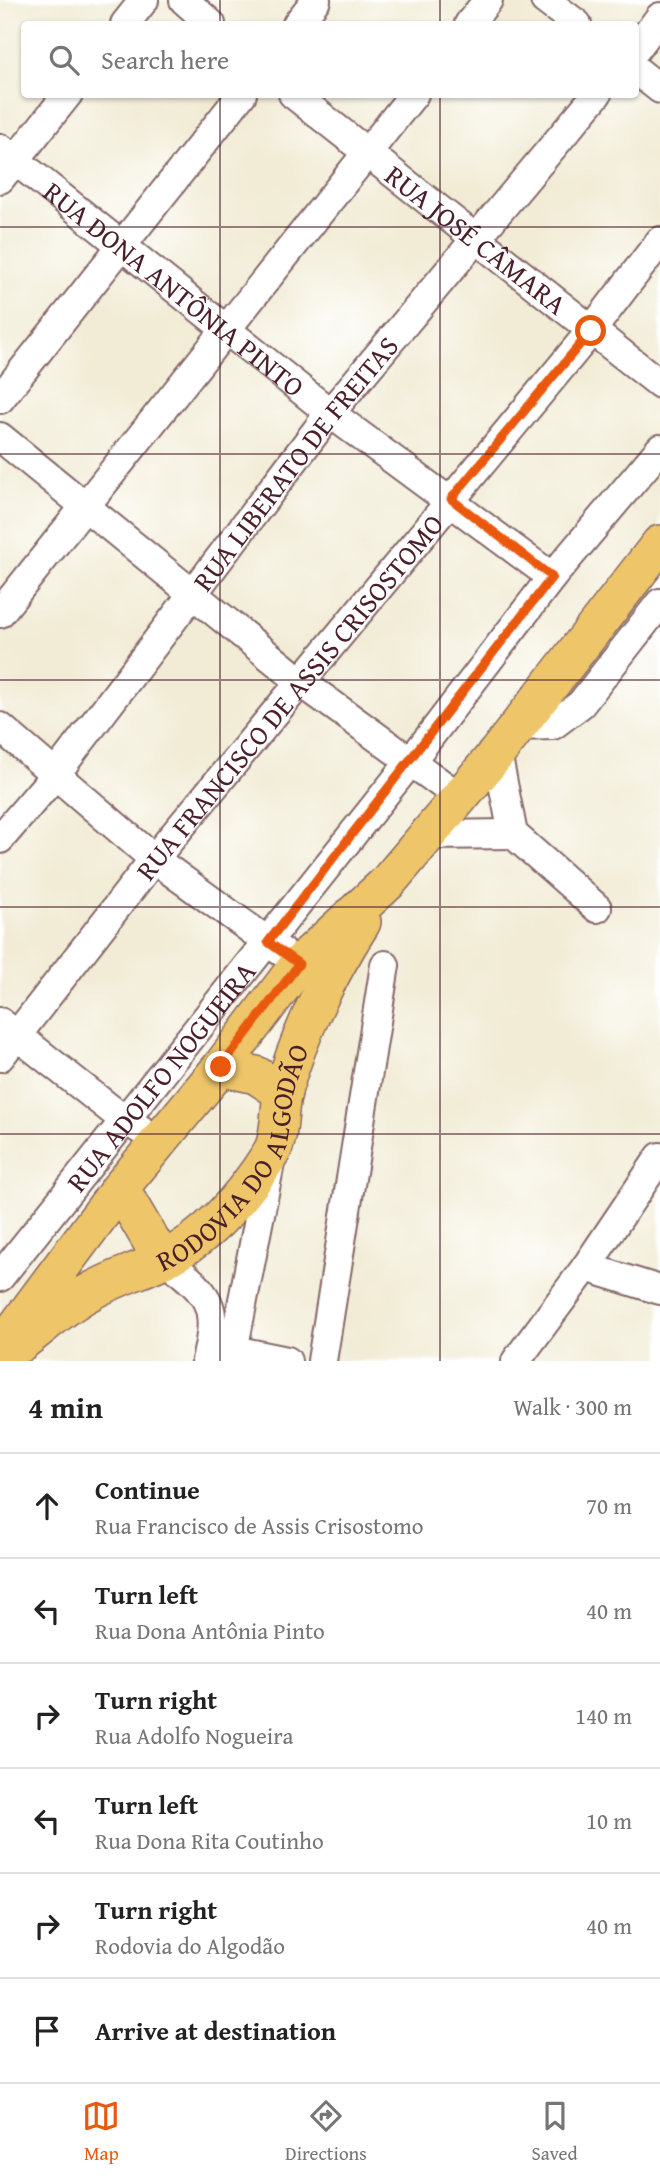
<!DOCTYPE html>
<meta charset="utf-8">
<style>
body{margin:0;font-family:"Gentium Book Plus",serif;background:#f6f6f6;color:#222}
.stop{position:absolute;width:21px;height:21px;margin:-16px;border:5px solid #ea580c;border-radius:50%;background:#fff}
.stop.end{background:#ea580c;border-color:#fff;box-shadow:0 2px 7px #0008}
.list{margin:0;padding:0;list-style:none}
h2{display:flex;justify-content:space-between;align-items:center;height:91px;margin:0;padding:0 28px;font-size:30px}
h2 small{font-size:23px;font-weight:400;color:#767676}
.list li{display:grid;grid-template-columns:46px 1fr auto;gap:21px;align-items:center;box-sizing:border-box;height:105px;padding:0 28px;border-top:2px solid #e0e0e0}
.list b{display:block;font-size:26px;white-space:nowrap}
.list p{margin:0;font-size:23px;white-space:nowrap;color:#767676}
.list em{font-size:23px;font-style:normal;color:#767676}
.icon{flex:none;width:38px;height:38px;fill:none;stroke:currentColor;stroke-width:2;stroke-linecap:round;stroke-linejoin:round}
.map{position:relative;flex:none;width:660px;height:1361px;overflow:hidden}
.search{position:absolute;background:#fff;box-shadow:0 2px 5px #0004;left:21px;right:21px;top:21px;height:77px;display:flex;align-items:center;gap:18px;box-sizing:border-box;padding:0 24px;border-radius:7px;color:#767676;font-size:26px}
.sheet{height:721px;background:#fff}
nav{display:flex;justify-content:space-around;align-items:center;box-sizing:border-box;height:98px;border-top:2px solid #e0e0e0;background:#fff;font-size:19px;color:#767676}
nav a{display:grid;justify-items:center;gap:4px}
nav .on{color:#ea580c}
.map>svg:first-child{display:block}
</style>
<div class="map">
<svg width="660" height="1361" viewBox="0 0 660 1361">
<rect width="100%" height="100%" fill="#fff"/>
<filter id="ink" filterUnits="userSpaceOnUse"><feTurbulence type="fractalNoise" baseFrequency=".0143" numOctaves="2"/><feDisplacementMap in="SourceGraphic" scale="14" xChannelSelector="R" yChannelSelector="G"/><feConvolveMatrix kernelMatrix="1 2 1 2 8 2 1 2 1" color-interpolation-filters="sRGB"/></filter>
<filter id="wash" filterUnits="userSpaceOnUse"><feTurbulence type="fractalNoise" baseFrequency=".00686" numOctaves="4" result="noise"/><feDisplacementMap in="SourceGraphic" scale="28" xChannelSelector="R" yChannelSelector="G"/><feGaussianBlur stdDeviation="1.57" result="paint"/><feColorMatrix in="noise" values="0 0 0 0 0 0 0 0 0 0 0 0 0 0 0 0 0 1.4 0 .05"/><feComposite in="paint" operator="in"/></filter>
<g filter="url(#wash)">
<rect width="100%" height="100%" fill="#f2ecd6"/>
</g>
<g filter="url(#ink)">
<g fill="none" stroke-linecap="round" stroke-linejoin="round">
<!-- minor casing -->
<g stroke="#856767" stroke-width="32">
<g id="minor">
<polyline points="184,0 211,24"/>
<polyline points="545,0 577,24"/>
<polyline points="125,24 144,0"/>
<polyline points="297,24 316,0"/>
<polyline points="469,24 488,0"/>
<polyline points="636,49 660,17"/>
<polyline points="636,70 660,89"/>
<path id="s1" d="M293 94 660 384"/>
<path id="s2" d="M0 148 330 413 552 577"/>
<polyline points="0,179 68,94"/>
<polyline points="0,399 242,94"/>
<polyline points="0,437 301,682 458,796"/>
<polyline points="0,613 414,94"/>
<polyline points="517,726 553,725 581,704 660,603"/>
<polyline points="0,727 154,859 282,952"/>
<polyline points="497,753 513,834 597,908"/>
<polyline points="428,835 513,834"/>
<path id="s3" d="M0 839 55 775 330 413 597 94"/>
<polyline points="0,1022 123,1119 158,1140"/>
<path id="s4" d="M0 1057 154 859 591 331 660 241"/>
<path d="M165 1259C209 1295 220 1303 206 1361"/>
<polyline points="586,1267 660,1290"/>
<path id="s5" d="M0 1277 411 761 552 577 660 449"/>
<polyline points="234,1350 287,1361"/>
<polyline points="231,1361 271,1158"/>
<polyline points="322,1361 385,965"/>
<polyline points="516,1361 586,1267 660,1157"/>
</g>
</g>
<!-- major casing -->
<g stroke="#856767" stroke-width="40">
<g id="major">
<polyline points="221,1067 256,1075 283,1093"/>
<polyline points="120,1188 151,1241 165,1259"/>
<path id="s6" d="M19 1344C42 1327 64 1306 88 1293 113 1278 140 1271 166 1258 209 1237 245 1194 271 1153 281 1137 278 1110 283 1091 301 1029 328 976 362 922"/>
<polyline points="0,1349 120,1188 221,1067 299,964 387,883 497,753 660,544"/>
</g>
</g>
<!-- minor -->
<use href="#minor" stroke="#fff" stroke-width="28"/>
<!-- major -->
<use href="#major" stroke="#eec569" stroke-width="37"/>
</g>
</g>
<g fill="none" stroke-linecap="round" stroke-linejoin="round" filter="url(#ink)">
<!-- route -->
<polyline stroke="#ea580c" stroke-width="9" points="221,1067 299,964 268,942 552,577 451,499 591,331"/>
</g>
<!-- grid -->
<path fill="none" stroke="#4a1f2b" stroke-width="2" stroke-opacity="0.55" d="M220 0V24M440 0V24M220 94V1361M440 94V1361M0 227H660M0 454H660M0 680H660M0 907H660M0 1134H660"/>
<g text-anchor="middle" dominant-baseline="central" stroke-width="5" stroke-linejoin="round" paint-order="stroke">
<!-- street labels -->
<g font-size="28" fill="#4a1f2b" stroke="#fff">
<text stroke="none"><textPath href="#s1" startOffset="234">RUA JOSÉ CÂMARA</textPath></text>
<text stroke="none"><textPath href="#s2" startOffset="224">RUA DONA ANTÔNIA PINTO</textPath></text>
<text stroke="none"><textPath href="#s3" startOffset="478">RUA LIBERATO DE FREITAS</textPath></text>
<text stroke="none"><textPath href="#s4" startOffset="462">RUA FRANCISCO DE ASSIS CRISOSTOMO</textPath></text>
<text stroke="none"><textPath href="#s5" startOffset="257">RUA ADOLFO NOGUEIRA</textPath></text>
<text stroke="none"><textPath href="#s6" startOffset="298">RODOVIA DO ALGODÃO</textPath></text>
</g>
</g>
</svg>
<div class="stop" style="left:591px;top:331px"></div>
<div class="stop end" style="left:221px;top:1067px"></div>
<div class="search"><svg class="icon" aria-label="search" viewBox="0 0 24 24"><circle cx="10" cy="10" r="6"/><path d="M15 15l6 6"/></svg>Search here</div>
</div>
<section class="sheet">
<h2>4 min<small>Walk · 300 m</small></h2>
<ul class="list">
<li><svg class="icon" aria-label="ahead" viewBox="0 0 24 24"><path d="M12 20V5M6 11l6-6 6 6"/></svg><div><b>Continue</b><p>Rua Francisco de Assis Crisostomo</p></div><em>70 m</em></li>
<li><svg class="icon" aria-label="left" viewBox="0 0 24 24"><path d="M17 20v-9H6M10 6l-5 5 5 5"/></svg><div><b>Turn left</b><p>Rua Dona Antônia Pinto</p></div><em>40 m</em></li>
<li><svg class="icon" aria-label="right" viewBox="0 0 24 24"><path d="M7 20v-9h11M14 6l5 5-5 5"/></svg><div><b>Turn right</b><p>Rua Adolfo Nogueira</p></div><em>140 m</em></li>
<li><svg class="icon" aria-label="left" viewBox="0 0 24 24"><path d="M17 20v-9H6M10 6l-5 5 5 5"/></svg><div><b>Turn left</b><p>Rua Dona Rita Coutinho</p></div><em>10 m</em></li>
<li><svg class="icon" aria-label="right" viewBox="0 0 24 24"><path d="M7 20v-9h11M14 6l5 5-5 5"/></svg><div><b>Turn right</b><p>Rodovia do Algodão</p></div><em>40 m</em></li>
<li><svg class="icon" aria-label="arrive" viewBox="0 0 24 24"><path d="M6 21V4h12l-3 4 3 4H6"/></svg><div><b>Arrive at destination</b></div></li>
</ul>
</section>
<nav>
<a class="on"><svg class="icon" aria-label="map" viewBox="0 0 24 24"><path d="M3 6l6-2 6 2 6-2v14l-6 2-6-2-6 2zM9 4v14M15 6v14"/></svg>Map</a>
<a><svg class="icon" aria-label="directions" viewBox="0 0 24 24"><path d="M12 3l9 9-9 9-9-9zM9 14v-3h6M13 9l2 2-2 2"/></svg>Directions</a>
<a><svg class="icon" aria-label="saved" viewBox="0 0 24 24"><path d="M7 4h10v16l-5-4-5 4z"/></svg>Saved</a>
</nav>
